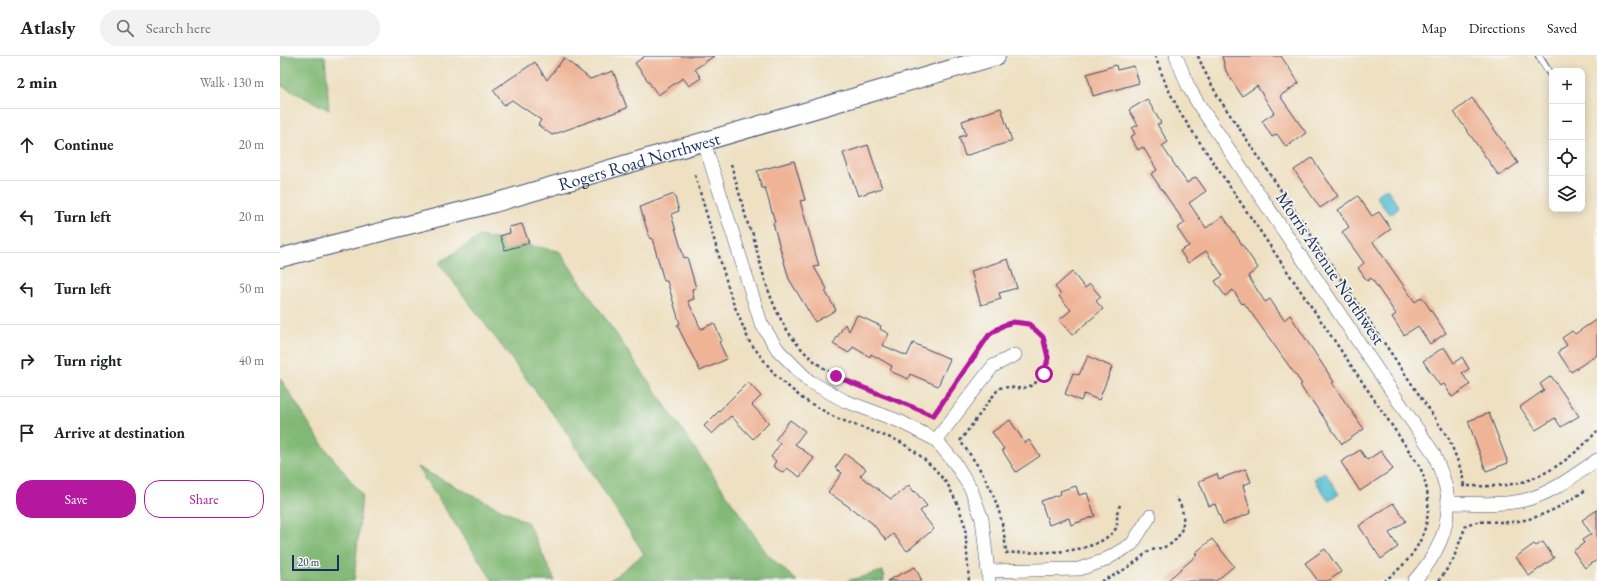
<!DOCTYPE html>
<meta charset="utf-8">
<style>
body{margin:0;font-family:"EB Garamond",serif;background:#f2f2f2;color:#202124}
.controls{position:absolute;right:12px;top:12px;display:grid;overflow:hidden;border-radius:8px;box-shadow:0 2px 10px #0003}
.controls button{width:36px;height:36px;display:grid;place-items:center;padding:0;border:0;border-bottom:1px solid #e0e0e0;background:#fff;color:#202124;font:20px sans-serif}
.scale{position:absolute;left:12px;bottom:10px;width:47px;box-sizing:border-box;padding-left:4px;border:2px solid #1b2f5e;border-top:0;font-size:11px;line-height:14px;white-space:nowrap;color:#1b2f5e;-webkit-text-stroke:3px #f6f6f2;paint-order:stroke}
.stop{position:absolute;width:12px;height:12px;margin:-9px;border:3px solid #b5179e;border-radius:50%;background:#fff}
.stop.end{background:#b5179e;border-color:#fff;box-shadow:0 1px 4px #0008}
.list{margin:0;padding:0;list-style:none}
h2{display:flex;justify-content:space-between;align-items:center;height:52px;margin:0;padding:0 16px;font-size:17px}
h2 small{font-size:13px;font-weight:400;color:#757577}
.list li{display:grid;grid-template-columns:26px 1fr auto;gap:12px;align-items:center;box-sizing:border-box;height:72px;padding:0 16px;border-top:1px solid #e0e0e0}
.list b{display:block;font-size:15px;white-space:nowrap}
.list em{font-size:13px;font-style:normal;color:#757577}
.actions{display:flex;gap:8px;padding:12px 16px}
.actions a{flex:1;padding:9px 0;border:1px solid #b5179e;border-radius:16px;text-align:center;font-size:14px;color:#b5179e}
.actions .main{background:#b5179e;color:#fff}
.icon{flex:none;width:22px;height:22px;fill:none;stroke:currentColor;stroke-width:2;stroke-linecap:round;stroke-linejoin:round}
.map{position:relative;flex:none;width:1317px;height:525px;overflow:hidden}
header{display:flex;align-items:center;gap:24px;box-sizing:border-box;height:56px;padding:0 20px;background:#fff;border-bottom:1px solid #e0e0e0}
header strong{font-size:19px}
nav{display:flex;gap:22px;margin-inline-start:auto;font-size:14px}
.search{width:280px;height:36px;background:#f2f2f2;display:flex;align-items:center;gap:10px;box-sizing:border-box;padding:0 14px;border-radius:22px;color:#757577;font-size:15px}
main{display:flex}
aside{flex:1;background:#fff}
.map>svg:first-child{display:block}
</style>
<header>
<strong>Atlasly</strong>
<div class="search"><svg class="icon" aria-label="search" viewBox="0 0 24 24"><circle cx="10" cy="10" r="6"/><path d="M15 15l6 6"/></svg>Search here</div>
<nav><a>Map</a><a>Directions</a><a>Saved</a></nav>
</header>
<main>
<aside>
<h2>2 min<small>Walk · 130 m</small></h2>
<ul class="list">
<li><svg class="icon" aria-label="ahead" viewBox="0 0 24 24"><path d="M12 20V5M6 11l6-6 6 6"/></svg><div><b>Continue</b></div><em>20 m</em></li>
<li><svg class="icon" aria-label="left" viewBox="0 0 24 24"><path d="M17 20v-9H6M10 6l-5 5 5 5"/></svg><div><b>Turn left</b></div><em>20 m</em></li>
<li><svg class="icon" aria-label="left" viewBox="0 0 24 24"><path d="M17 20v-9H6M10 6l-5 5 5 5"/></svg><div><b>Turn left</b></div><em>50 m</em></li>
<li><svg class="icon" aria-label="right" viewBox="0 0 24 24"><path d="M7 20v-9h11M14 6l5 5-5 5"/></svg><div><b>Turn right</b></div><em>40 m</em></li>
<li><svg class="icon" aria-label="arrive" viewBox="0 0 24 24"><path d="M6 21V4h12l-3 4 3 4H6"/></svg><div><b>Arrive at destination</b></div></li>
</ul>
<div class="actions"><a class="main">Save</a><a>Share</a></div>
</aside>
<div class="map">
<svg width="1317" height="525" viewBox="0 0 1317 525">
<rect width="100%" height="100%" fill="#f6f6f2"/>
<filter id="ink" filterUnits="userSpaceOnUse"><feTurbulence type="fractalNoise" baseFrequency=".025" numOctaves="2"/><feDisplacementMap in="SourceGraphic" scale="8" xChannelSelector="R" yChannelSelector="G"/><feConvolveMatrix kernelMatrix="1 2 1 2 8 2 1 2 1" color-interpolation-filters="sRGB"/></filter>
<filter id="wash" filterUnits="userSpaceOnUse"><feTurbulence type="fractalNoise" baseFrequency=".012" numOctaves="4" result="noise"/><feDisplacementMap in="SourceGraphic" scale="16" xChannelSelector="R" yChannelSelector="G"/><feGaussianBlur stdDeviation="0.9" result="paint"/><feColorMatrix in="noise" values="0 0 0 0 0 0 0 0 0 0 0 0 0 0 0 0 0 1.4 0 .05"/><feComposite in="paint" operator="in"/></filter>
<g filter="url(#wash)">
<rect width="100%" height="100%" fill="#eee0c1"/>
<!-- forest -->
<g fill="#82b976" stroke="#4e746a">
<polygon points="0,0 45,0 49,54 0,29"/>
<polygon points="200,180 279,195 488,499 517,525 329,525 364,498 285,374 159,207"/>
<polygon points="0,322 42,388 82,439 74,525 0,525"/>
<polygon points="137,411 248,467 275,525 213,525"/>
<polygon points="603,515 604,525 567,525"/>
</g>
<!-- water -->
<g fill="#56c0d1" stroke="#387898">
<polygon points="1104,134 1108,134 1118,150 1117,154 1112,158 1108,157 1098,143 1097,138"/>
<polygon points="1045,416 1059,438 1049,445 1034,423"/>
</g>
<g id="blocks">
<!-- building -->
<g fill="#efb395">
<polygon points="365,0 434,0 415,13 421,22 409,30 403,22 378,39 355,7"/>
<polygon points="942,0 1001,0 1019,27 1000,40 1026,77 1006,91 997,78 992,81 982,65 994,57 977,30 962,40 946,15"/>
<polygon points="284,2 310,23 333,15 347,52 272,79 258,69 261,64 232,44 224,49 213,34 255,6 267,24"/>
<polygon points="836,9 837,14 854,10 859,27 813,40 807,18"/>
<polygon points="1192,42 1238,107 1219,120 1174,56"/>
<polygon points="867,43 881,67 877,68 888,86 882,90 907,127 916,121 926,135 909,147 926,172 943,160 978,212 968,220 985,246 990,243 1004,264 1010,259 1054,326 1052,327 1084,373 1062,388 1030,342 1029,343 1020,329 1022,328 964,247 962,248 953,234 945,240 935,225 943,220 926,195 908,207 900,195 909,190 897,172 905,167 871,118 877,114 863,91 858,94 850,81 855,78 852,72 858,69 849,54"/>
<polygon points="721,52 732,85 685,100 679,81 686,79 682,65"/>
<polygon points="588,89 602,132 578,140 563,97"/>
<polygon points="1032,102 1058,140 1040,152 1014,114"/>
<polygon points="514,105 525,144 520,145 539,210 534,211 547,233 545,235 556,254 535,266 509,223 493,167 495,166 485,132 482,132 477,115"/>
<polygon points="394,138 399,155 391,158 404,202 407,201 416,232 412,233 414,243 408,245 421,273 434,267 442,285 439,286 447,303 420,315 397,269 400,268 387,225 384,225 372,182 370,183 360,151"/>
<polygon points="1078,140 1092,160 1099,156 1111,173 1093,186 1135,246 1142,241 1166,277 1150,288 1138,270 1124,279 1112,261 1116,258 1091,222 1087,225 1078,212 1084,207 1062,176 1069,171 1058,154"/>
<polygon points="242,168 249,187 225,194 220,180 230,177 229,171"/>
<polygon points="728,203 737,232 719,237 721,243 701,249 691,215"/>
<polygon points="792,216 805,232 810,228 821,241 816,245 823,253 792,279 779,264 791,254 779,240 781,238 775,231"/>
<polygon points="577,259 601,270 600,273 609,278 602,289 627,300 633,287 670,303 658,330 630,318 628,323 610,315 612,310 591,298 590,301 573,291 569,297 553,288 565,268 569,275"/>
<polygon points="1317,263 1317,299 1291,316 1278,296 1287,289 1282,282 1292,275 1295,278"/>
<polygon points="1164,291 1174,307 1182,301 1189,313 1182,317 1190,329 1172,341 1164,328 1160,330 1143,305"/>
<polygon points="808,300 832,311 819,344 804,338 801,345 785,338 793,317 799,319"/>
<polygon points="1271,320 1299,360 1281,371 1275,362 1256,374 1240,351 1264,334 1260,328"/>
<polygon points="468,326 481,340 472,349 489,367 473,383 451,360 432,378 424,370"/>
<polygon points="1209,357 1228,407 1206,415 1188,365"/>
<polygon points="510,364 525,375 515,388 534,402 520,421 507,412 503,417 493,410 496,405 491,401 500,388 495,384"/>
<polygon points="730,364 745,387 749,384 760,400 736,416 722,394 724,393 712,376"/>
<polygon points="1080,394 1087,404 1101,395 1113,413 1080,435 1061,406"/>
<polygon points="565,398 586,413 580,420 611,443 629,429 634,436 635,435 647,450 640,455 654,473 627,495 613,478 606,484 592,467 548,436 562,417 555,412"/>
<polygon points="966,413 971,426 963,429 971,457 943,468 935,448 929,450 919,425 937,418 939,423"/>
<polygon points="796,430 799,439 807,437 815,460 791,469 789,462 769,469 761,445 781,438 780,435"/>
<polygon points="1113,447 1126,465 1109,477 1118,491 1101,503 1079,470"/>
<polygon points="1317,454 1317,504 1305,512 1293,495 1304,487 1302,484 1311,478 1302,464"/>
<polygon points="932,483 954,510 936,525 887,525 917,499 915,497"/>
<polygon points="1263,486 1274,502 1249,520 1236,501 1254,488 1256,490"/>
<polygon points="1045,493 1061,516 1048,525 1038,525 1025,507"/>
<polygon points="635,511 642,525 607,525"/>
</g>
</g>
</g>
<g filter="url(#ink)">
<use href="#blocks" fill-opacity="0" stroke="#3b4a6d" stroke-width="1"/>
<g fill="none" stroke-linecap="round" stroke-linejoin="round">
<!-- lane casing -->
<g stroke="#3b4a6d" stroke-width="8">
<polyline id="lane" points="1259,0 1270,18"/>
</g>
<!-- street casing -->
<g stroke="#3b4a6d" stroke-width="14">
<g id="street">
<path d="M896 0 908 30 919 49 1154 398C1160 413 1168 431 1168 448 1168 478 1154 503 1134 525"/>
<polyline points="424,86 481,267 498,294 529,325 565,345 619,365 656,384 675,407 691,433 702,463 709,525"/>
<polyline points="656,384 713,310 735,299"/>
<path d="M1168 447C1193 447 1220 450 1245 444 1271 438 1295 419 1317 404"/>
<polyline points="708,515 799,513 823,505 852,488 870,460"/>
</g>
</g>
<!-- secondary casing -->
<g stroke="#3b4a6d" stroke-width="20">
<g id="secondary">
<path id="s1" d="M0 202 214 147 716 0"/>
</g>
</g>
<!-- path -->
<g stroke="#3b4a6d" stroke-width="2.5" stroke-dasharray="3 3" stroke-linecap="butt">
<path d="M875 0 886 29 902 60 1140 411C1159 457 1144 497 1104 525"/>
<polyline points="918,0 923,12 938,41 1169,383 1182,416 1184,430"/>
<path d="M451 108 469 172 472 175C488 240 501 296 569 326 597 338 626 346 653 360"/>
<polyline points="415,119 452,244 469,285 496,320 523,343 556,362 619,385 637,397 655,413 668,429 678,449 685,470 689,525"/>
<path d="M653 360C667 340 681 320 695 300 701 292 707 280 715 274 755 245 791 307 752 329 739 336 731 329 719 332L680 385C708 421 723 451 726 497 759 495 815 502 837 471V457L840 449"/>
<path d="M1182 430C1199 430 1216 431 1232 428 1263 424 1296 399 1317 375"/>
<path d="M821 525C833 520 843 515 854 507 859 504 863 499 868 496 874 492 882 493 889 489 906 479 907 456 896 441"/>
<path d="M1159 525 1173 504 1186 469C1199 463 1218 467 1232 466 1261 463 1284 449 1307 433"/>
</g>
<!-- lane -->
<use href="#lane" stroke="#fff" stroke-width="6"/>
<!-- street -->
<use href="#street" stroke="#fff" stroke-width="13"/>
<!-- secondary -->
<use href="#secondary" stroke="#fff" stroke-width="18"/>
</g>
</g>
<g fill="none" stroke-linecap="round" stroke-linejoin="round" filter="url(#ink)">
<!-- route -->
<path stroke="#b5179e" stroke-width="5" d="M556 320C588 335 621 345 653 360L709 279 724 269 733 266 749 268 763 281 768 302 764 318"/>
</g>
<g text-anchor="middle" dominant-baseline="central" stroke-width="3.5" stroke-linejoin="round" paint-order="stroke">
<!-- street labels -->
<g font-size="18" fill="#1b2f5e" stroke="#f6f6f2">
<text stroke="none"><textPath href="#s1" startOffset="372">Rogers Road Northwest</textPath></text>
<text transform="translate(1051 212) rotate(56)">Morris Avenue Northwest</text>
</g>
</g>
</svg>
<div class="controls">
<button>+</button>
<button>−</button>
<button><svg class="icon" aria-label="locate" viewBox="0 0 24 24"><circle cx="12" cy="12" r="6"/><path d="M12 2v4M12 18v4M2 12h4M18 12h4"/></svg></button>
<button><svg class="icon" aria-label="layers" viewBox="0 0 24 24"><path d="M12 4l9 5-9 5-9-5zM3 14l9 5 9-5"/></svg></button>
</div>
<div class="scale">20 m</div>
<div class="stop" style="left:764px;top:318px"></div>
<div class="stop end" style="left:556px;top:320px"></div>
</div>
</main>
